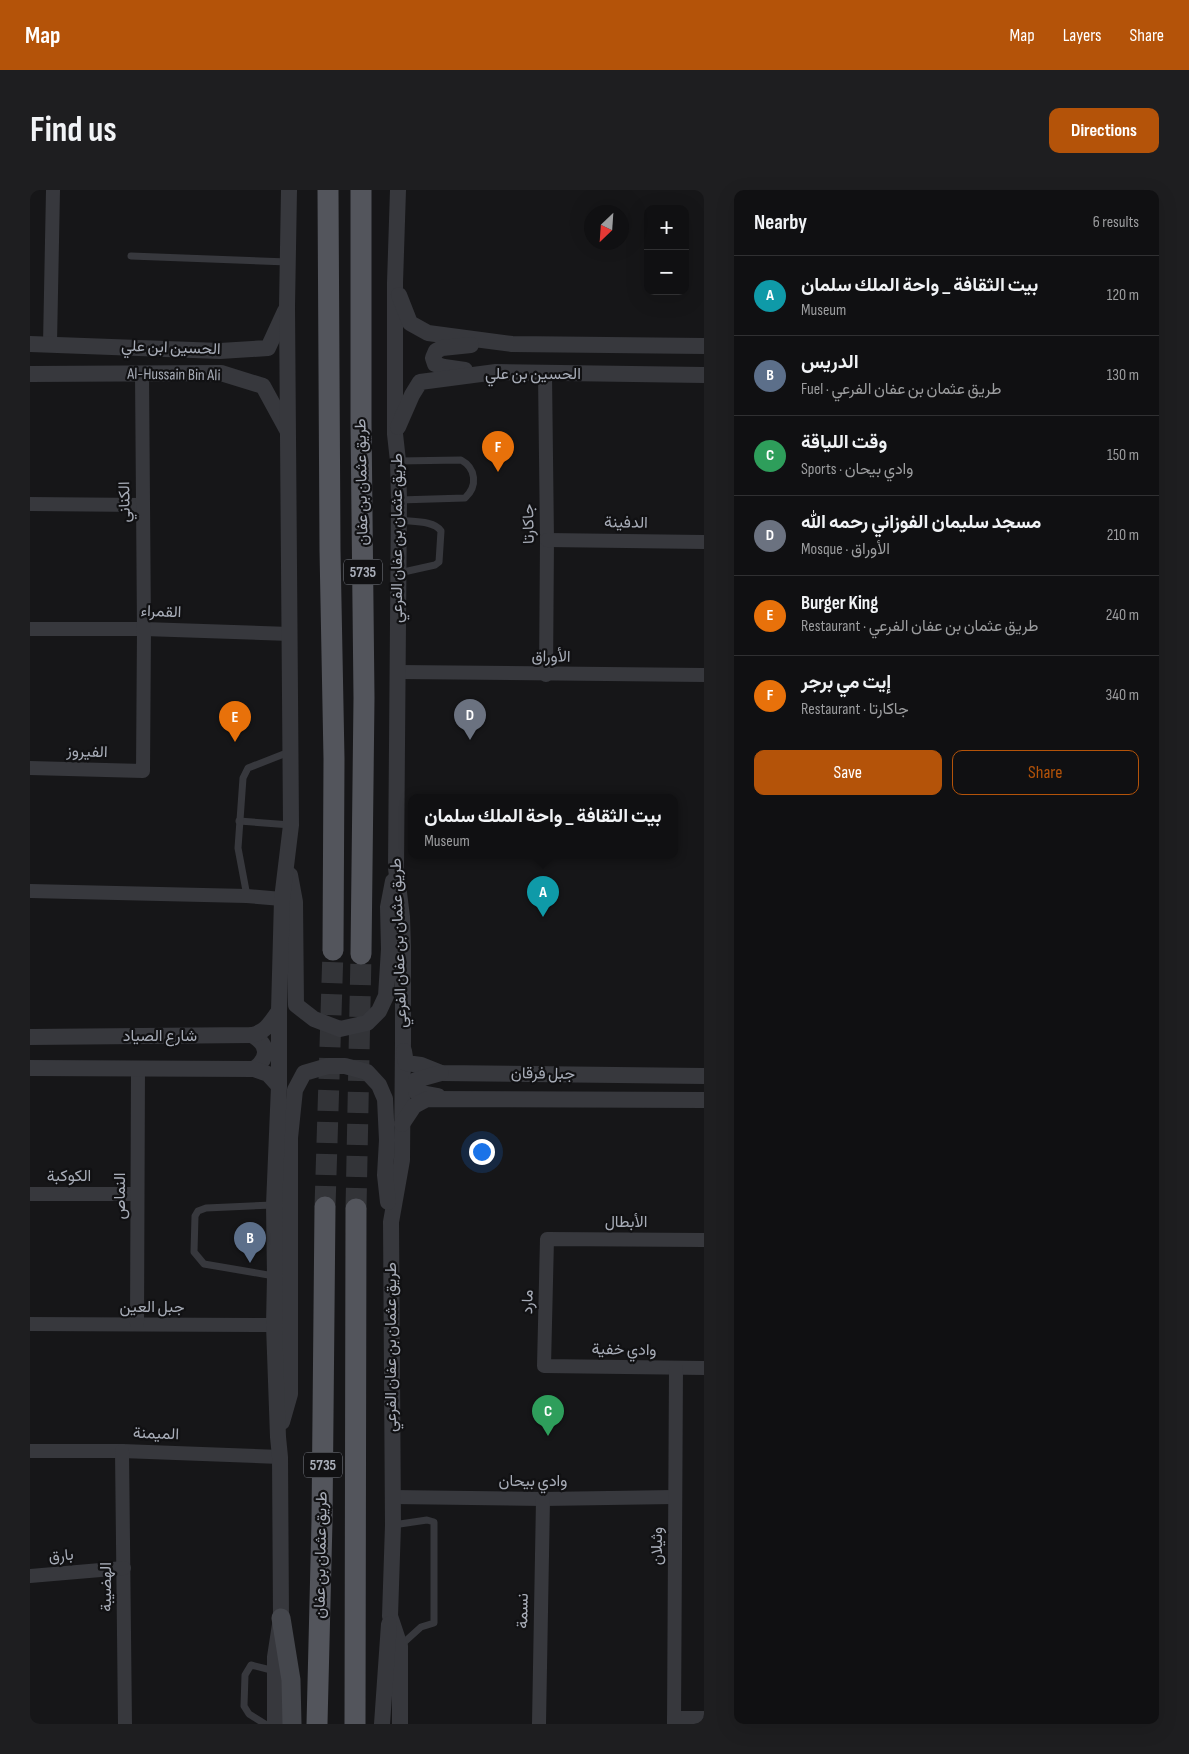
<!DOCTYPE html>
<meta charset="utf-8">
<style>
body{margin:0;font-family:"Sofia Sans Condensed",Vazirmatn,sans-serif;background:#1e1e20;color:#f1f3f6}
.controls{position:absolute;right:15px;top:15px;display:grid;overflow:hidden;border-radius:10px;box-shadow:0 5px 20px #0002}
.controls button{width:45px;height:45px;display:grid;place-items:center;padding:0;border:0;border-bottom:1px solid #303032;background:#101012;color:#f1f3f6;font:25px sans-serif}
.compass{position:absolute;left:554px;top:15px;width:45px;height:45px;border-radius:50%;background:#101012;box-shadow:0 5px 20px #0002;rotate:205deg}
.you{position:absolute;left:451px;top:961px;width:18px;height:18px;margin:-12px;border:4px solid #fff;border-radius:50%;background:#1a73e8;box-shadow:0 0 0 8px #1a73e833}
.badge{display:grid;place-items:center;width:32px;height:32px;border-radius:50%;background:#b45309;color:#fff;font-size:16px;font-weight:700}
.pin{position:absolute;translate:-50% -41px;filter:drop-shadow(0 1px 2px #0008)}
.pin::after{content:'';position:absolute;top:26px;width:18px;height:15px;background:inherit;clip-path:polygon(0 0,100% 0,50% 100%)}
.popup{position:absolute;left:378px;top:604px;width:270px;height:65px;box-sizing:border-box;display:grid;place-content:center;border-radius:10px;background:#101012;filter:drop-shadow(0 1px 4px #0005);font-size:16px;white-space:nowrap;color:#9c9d9f}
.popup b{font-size:19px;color:#f1f3f6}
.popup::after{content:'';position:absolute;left:50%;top:100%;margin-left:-10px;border:10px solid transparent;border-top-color:#101012}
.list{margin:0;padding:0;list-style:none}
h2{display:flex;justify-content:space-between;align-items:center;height:65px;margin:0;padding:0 20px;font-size:21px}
h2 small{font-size:16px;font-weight:400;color:#9c9d9f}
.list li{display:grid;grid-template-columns:32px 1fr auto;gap:15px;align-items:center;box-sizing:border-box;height:80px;padding:0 20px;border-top:1px solid #303032}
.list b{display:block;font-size:19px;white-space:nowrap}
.list p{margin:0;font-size:16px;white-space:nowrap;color:#9c9d9f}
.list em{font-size:16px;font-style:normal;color:#9c9d9f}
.actions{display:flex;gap:10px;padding:15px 20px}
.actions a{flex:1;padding:11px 0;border:1px solid #b45309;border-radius:10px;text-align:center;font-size:18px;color:#b45309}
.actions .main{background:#b45309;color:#fff}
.map{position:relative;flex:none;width:674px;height:1534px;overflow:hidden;border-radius:10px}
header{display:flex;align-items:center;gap:30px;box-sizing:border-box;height:70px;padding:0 25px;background:#b45309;color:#fff}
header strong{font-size:24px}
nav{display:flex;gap:28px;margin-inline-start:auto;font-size:18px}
.intro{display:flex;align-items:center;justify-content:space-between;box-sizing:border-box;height:120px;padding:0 30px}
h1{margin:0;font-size:35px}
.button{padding:12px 22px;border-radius:10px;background:#b45309;color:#fff;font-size:18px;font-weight:700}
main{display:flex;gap:30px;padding:0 30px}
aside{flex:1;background:#101012;border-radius:10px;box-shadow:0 5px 20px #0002}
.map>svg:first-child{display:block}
</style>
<header>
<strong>Map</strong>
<nav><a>Map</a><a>Layers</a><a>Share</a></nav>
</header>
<div class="intro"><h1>Find us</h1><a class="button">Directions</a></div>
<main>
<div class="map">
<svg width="674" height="1534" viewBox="0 0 674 1534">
<rect width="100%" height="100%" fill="#161618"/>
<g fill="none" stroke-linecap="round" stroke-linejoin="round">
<!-- primary-tunnel -->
<g stroke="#333438" stroke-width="21" stroke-dasharray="21 11" stroke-linecap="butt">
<polyline points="295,1017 303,760"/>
<polyline points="326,1019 331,764"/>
</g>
<!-- service -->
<g stroke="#37383d" stroke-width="7">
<polyline points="101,66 258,72"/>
<path d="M368 271 431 270C446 278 448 296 435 308L369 310"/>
<path d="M369 383 405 375 409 372 411 341C404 330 381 332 369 330"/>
<polyline points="209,631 261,635"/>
<polyline points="217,706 208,658 213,588 218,578 259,562"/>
<polyline points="243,1015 176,1018 168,1021 165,1026 164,1062 174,1074 244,1086"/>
<polyline points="363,1335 397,1330 404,1332 404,1433 391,1437 370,1456"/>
<polyline points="235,1534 219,1524 214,1516 215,1485 221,1475 245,1481"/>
</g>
<!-- minor -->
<g stroke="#37383d" stroke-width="14">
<polyline points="20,154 23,0"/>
<polyline points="515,184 517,350 516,485"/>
<polyline points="0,314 113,315"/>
<polyline points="517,350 674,352"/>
<polyline points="0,439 114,439 260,444"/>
<polyline points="368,482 674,485"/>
<polyline points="0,578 113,581 114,439 112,184"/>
<polyline points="0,701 217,706 252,709"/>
<polyline points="0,1004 107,1004"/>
<polyline points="674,1050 517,1049 514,1176 674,1178"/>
<polyline points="0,1134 244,1135"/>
<polyline points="107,1134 108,878"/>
<polyline points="0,1261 92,1261 250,1267"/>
<polyline points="92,1261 95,1534"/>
<polyline points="362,1307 513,1309 644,1307"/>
<polyline points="0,1386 94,1378"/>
<polyline points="644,1528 674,1528"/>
<polyline points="509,1534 513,1309"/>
<polyline points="644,1534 646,1178"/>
</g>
<!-- tertiary -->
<g stroke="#37383d" stroke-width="16">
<polyline points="368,0 365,93 365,244 368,271 369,310 366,678 372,727 373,756 373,852 372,970 361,1032 363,1335 360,1426 370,1456 370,1534"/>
<polyline points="369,105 380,133 398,143 482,154 674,156"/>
<polyline points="0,154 190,161 238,158 255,121"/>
<polyline points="435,180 414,177 405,174 403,168 406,161 412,158 441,155"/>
<polyline points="0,184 191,183 233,196 257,240"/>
<polyline points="368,237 382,205 390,192 466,182 674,185"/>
<polyline points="260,685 265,712 266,815 284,829 310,839 337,833 349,821 356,806 359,759 358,717 363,691"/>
<path d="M222 845C239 855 239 868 224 879"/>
<path d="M0 847 222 845C236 842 241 832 249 821"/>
<polyline points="374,861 376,873 391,875 411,883 674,886"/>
<polyline points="0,878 224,879 238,884 249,896"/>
<polyline points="408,906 386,902 386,890 411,883"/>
<polyline points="372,934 384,916 397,909 674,910"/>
<polyline points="252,1232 260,1204 260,948 265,900 274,883 298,876 315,876 337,882 349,895 355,909 357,950 355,985 358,1012"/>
<polyline points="245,1534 245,1467 251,1428 250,1267 248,1247 244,1135 245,1086 244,1015 249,896 249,821 252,709 261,635 257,117 259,0"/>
<polyline points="352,1534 359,1434"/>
</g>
<!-- secondary -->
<polyline stroke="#45474d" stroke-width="19" points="251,1428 261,1490 262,1534"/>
<!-- primary -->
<g stroke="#53555c" stroke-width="21">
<polyline points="298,0 300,360 304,569 303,760"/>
<polyline points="331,0 331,232 334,508 331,764"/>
<polyline points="287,1534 292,1331 295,1017"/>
<polyline points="325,1534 326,1019"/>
</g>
</g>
<g text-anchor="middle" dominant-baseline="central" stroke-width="4.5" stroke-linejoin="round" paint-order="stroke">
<!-- shield labels -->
<g fill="#111113" stroke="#7b7e86" stroke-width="1">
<rect x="314" y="369.5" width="38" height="25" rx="4"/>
<rect x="274" y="1262.5" width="38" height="25" rx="4"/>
</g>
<g font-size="15" font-weight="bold" fill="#a8adb8">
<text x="333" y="382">5735</text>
<text x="293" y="1275">5735</text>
</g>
<!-- street labels -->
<g font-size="16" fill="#a8adb8" stroke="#111113">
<text transform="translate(141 158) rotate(2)">الحسين ابن علي</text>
<text x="503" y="184">الحسين بن علي</text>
<text transform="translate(144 185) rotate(1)">Al-Hussain Bin Ali</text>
<text transform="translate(332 292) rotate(-91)">طريق عثمان بن عفان</text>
<text transform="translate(95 312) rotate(-91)">الكناني</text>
<text transform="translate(596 333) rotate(1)">الدفينة</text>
<text transform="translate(499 334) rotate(-91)">جاكارتا</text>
<text transform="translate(367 348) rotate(-90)">طريق عثمان بن عفان الفرعي</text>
<text transform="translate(131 422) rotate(2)">القمراء</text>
<text transform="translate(521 467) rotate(1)">الأوراق</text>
<text transform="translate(57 562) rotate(2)">الفيروز</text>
<text transform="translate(369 753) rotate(-92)">طريق عثمان بن عفان الفرعي</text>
<text x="130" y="846">شارع الصياد</text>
<text transform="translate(513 884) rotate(1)">جبل فرقان</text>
<text x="39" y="986">الكوكبة</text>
<text transform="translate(90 1006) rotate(-90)">النماص</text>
<text x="596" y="1032">الأبطال</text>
<text transform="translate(498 1112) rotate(-89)">مارد</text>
<text x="122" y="1117">جبل العين</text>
<text transform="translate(361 1157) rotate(-90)">طريق عثمان بن عفان الفرعي</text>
<text transform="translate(594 1160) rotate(1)">وادي خفية</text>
<text transform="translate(126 1244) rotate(2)">الميمنة</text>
<text x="503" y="1291">وادي بيحان</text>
<text transform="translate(627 1356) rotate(-90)">وثيلان</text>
<text transform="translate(291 1365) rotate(-89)">طريق عثمان بن عفان</text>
<text transform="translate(31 1366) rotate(-5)">بارق</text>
<text transform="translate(76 1397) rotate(-90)">الهضيبة</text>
<text transform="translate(493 1421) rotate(-89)">نسمة</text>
</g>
</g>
</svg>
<div class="controls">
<button>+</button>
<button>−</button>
</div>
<svg class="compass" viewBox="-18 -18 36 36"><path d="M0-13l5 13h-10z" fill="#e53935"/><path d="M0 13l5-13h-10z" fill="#9c9d9f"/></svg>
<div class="you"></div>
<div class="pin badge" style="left:513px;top:727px;background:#0f9aa8">A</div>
<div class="popup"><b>بيت الثقافة _ واحة الملك سلمان</b>Museum</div>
<div class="pin badge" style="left:220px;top:1073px;background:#5c6f8a">B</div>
<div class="pin badge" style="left:518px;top:1246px;background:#2e9e5b">C</div>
<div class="pin badge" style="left:440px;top:550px;background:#6b7280">D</div>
<div class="pin badge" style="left:205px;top:552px;background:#e8710a">E</div>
<div class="pin badge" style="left:468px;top:282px;background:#e8710a">F</div>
</div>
<aside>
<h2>Nearby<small>6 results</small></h2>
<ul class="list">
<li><span class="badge" style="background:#0f9aa8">A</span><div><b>بيت الثقافة _ واحة الملك سلمان</b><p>Museum</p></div><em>120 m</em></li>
<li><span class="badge" style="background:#5c6f8a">B</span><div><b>الدريس</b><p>Fuel · طريق عثمان بن عفان الفرعي</p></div><em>130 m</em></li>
<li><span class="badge" style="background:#2e9e5b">C</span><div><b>وقت اللياقة</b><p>Sports · وادي بيحان</p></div><em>150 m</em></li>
<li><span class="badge" style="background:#6b7280">D</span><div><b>مسجد سليمان الفوزاني رحمه الله</b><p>Mosque · الأوراق</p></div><em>210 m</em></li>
<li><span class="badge" style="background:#e8710a">E</span><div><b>Burger King</b><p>Restaurant · طريق عثمان بن عفان الفرعي</p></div><em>240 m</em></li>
<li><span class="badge" style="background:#e8710a">F</span><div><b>إيت مي برجر</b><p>Restaurant · جاكارتا</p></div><em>340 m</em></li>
</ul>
<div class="actions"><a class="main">Save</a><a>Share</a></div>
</aside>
</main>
